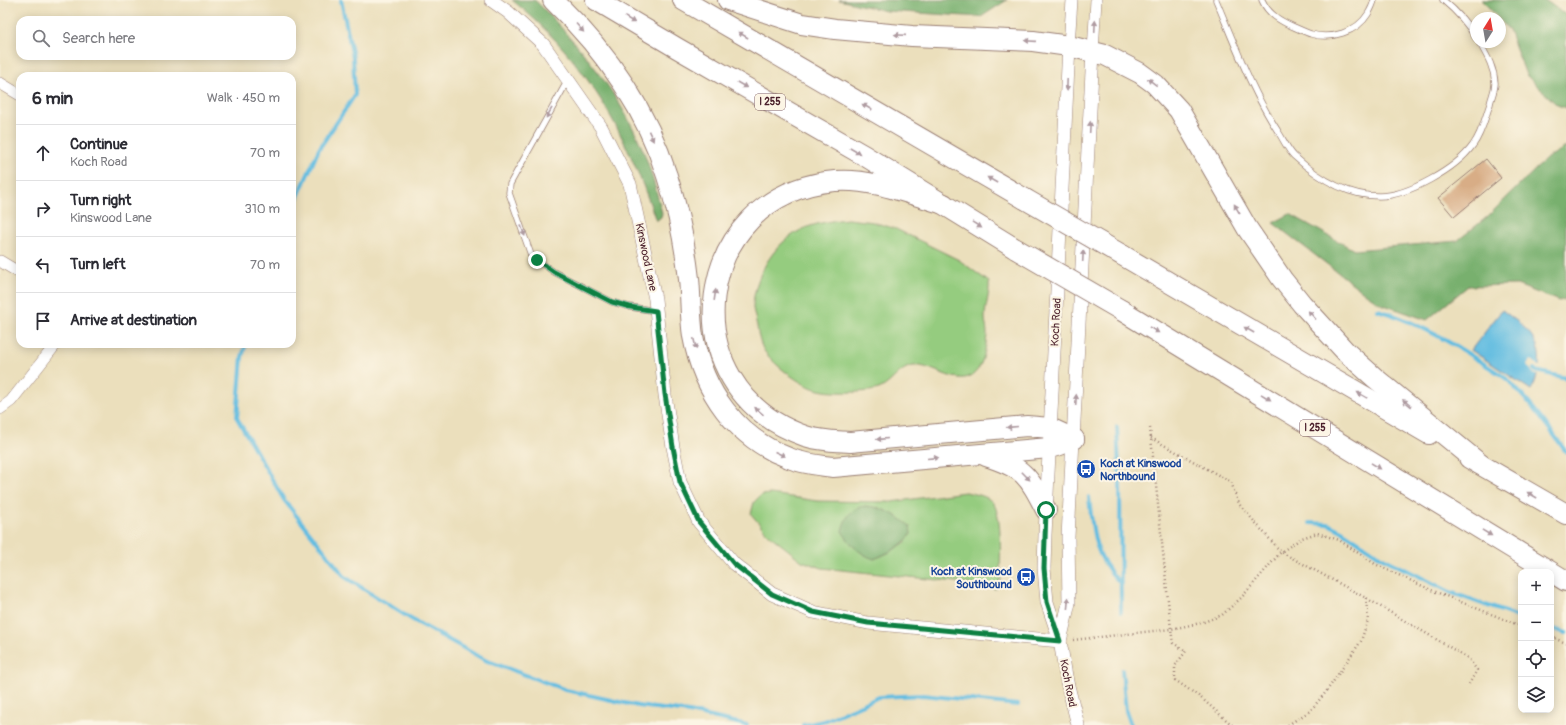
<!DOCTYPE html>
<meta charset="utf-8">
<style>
body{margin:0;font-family:Pangolin,sans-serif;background:#f2f2f3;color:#2b2b33}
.controls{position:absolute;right:12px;bottom:12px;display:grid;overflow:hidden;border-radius:8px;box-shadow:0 2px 10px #0003}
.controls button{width:36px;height:36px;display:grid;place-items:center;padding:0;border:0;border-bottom:1px solid #e1e1e2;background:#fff;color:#2b2b33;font:20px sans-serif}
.compass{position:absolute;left:1470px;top:12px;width:36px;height:36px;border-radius:50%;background:#fff;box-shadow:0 2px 10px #0003;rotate:11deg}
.stop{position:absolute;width:12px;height:12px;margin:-9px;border:3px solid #0b8043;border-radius:50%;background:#fff}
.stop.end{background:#0b8043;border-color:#fff;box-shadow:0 1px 4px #0008}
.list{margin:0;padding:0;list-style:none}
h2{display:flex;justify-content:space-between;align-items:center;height:52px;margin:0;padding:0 16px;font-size:17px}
h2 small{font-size:13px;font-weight:400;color:#7c7c81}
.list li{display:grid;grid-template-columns:26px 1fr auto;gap:12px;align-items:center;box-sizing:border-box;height:56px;padding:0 16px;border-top:1px solid #e1e1e2}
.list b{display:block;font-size:15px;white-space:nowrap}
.list p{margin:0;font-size:13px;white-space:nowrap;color:#7c7c81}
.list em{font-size:13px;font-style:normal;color:#7c7c81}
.icon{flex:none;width:22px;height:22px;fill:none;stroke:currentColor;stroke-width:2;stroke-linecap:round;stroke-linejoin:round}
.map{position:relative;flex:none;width:1566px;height:725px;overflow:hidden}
.search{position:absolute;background:#fff;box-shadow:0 2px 10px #0003;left:16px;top:16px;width:280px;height:44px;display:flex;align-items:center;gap:10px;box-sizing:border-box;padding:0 14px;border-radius:12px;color:#7c7c81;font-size:15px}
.panel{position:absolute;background:#fff;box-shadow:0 2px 10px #0003;left:16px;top:72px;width:280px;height:276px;border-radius:12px}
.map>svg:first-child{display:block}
</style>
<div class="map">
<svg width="1566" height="725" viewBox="0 0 1566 725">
<rect width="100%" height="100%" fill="#fcf5e5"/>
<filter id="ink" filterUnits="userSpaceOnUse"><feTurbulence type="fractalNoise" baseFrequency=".025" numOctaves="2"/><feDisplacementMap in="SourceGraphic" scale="8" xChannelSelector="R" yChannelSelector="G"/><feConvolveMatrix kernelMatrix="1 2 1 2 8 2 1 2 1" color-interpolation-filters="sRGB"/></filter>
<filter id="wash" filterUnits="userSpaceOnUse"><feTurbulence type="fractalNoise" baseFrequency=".012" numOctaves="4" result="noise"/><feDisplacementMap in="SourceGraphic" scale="16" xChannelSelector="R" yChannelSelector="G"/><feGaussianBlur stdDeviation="0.9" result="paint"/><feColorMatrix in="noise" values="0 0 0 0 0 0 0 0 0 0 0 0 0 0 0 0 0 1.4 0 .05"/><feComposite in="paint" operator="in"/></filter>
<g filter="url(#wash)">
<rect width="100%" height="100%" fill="#ebdfbc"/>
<!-- green -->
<g fill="#95cc7f" stroke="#707655" fill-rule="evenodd">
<path d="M848 219 873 222 896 229 959 260 989 282C990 294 985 306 985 318 985 323 987 328 987 333 986 350 982 381 959 378 944 377 928 364 913 366 899 368 893 382 881 388 872 393 835 393 824 391 810 389 798 381 787 373 779 367 771 360 765 352 760 345 758 334 757 326 756 321 754 314 753 308 753 282 769 251 791 236 807 224 828 221 848 219Z"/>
<path d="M965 492C974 494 987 495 993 503 1003 516 1000 562 1000 580L996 589 957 582 822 568 802 561 768 534 751 514 754 502 761 495 771 494 817 501 891 502ZM878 507 904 522 906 542 888 553 874 559Z"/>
</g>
<!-- forest -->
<g fill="#78b06e" stroke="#61684c">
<path d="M512 0H534L537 2C581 47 622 96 645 155 652 174 657 194 662 213L661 217 656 221C626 132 586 59 512 0Z"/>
<polygon points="839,0 1007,0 981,17 886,11"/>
<polygon points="1482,0 1545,0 1566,15 1566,108 1557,105 1526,75 1509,30"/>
<polygon points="1566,147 1566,299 1559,301 1517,285 1468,286 1427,320 1381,304 1366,294 1273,223 1290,214 1354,250 1457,241 1487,217 1547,158"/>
<path d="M865 506C883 507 895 514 910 526L911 534C902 547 888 553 874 559 859 554 850 544 842 531 845 518 851 508 865 506Z"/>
</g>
<!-- water -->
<path fill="#64bde1" stroke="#576e86" d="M1502 310C1522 325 1543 338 1539 367 1537 376 1536 382 1531 390L1471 350Z"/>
<!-- pier -->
<polygon fill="#ebdfbc" points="1531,360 1536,365 1541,367 1539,376 1534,374 1527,365"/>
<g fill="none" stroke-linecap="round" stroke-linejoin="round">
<!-- stream -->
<g stroke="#64bde1" stroke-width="4">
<polyline points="292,210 319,149 355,95 353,58 341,0"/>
<path d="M1378 310C1415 321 1449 341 1481 362 1490 368 1501 374 1509 381 1530 403 1549 427 1566 452"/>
<polyline points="246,344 242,357 237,418 284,500 345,577 411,619 485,660 566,690 638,706 689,712 747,725"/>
<polyline points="1534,369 1536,371 1566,378"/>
<polyline points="1117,427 1120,485 1121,612"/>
<path d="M1089 497C1093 533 1093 554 1119 582"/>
<polyline points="1310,523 1328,524 1342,531 1381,557 1450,592 1521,618"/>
<polyline points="1551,628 1566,633"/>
<polyline points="1122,670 1126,711 1131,725"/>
<polyline points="803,725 824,721 879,697 923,695 1018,705"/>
</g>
</g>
<g id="blocks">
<!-- building -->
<polygon fill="#d8ad86" points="1486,159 1501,178 1454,217 1438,198"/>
</g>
</g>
<g filter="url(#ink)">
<use href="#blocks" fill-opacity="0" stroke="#9a7f74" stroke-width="1"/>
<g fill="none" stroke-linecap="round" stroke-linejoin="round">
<!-- service casing -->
<g stroke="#9a7f74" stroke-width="7">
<g id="service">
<path d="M1216 0C1235 45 1252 92 1279 133 1284 141 1288 150 1294 156 1318 178 1346 196 1379 196 1408 196 1456 169 1473 145 1482 133 1485 118 1490 104 1491 98 1495 90 1495 83 1494 67 1487 56 1479 42"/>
<path d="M1262 0C1268 14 1280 21 1294 27 1299 29 1305 32 1311 34 1331 40 1357 32 1368 14 1371 9 1373 5 1374 0"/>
<path d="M1443 0C1455 10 1468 24 1476 38"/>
<polyline points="568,80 510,184 509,193 531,255 537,260 554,272 612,302 630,307 657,311"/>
</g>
</g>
<!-- minor casing -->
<g stroke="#9a7f74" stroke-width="12">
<g id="minor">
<polyline points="1069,46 1072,0"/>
<polyline points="1093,52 1096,0"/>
<polyline points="0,83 20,95"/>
<polyline points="0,261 20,273"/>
<polyline points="0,409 11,401 56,344"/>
</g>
</g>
<!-- tertiary casing -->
<g stroke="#9a7f74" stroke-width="14">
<g id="tertiary">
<polyline points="491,0 508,12 543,44 601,127 630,184 655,299 665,395 673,447 680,482 699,522 734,564 772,594 813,612 868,623 1060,641"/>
<polyline points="1069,46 1045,535 1044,568 1047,602 1060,641 1067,682 1078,725"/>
<polyline points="1060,641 1069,603 1068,537 1093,52"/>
</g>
</g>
<!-- motorway casing -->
<g stroke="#9a7f74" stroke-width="22">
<g id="motorway">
<path d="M553 0C604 49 646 108 667 176 678 209 685 244 689 279 691 298 690 317 693 336 703 391 736 438 789 458 803 464 818 465 833 467L1049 448 1060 445 1074 439"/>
<polyline points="596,0 677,48 865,156 1016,249"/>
<polyline points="683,0 1025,199"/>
<polyline points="728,0 802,24 835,29 912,36 1033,41 1069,46 1105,55 1140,73 1155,84 1179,110 1247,228 1282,279 1302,304 1346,352 1375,378 1480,464"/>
<path d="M944 204C909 194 872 178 835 181 691 194 668 389 805 436 820 441 835 441 850 442L1027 426 1050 428 1074 439"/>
<polyline points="1122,255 1429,434"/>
<polyline points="1121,310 1566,581"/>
<path d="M986 456C1024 468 1028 475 1046 510"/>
<polyline points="1469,458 1566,514"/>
</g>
</g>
<!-- path -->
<g stroke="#9a7f74" stroke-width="2.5" stroke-dasharray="1 3" stroke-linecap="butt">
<polyline points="1150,428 1171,629 1173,643 1186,651 1175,666 1175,680 1200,697 1232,725"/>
<polyline points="1151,438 1231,482 1239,504 1281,552 1366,598 1468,658 1477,670 1469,684"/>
<polyline points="1551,637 1566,643"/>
<polyline points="1073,640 1171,629 1201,623 1222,615 1241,598 1281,552 1302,538 1317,533 1339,540 1375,564 1431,590 1521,626"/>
<polyline points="1288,725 1310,711 1326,692 1361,641 1368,620 1366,598"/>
</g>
<!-- service -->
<use href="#service" stroke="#fff" stroke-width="5.5"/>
<!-- minor -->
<use href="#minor" stroke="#fff" stroke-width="11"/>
<!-- tertiary -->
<use href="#tertiary" stroke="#fff" stroke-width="13"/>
<!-- motorway -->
<use href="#motorway" stroke="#fff" stroke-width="20"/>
<!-- motorway-bridge casing -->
<g stroke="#9a7f74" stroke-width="22" stroke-linecap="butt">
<g id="motorway-bridge">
<polyline points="1025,199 1122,255"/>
<polyline points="1016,249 1121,310"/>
</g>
</g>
<!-- motorway-bridge -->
<use href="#motorway-bridge" stroke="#fff" stroke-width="20"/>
</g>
<!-- one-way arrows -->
<defs><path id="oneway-solid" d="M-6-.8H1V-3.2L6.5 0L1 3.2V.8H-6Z"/></defs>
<g fill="#ae9aa0">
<use href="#oneway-solid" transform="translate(630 20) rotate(31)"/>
<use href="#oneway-solid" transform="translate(1095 26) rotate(-87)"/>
<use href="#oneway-solid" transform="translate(580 28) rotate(48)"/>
<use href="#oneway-solid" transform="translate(743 35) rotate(-150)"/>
<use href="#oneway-solid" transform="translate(900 35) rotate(-176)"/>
<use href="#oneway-solid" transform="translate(1030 41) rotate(-176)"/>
<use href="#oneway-solid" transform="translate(1152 82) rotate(-143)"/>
<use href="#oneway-solid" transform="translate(742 85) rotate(30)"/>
<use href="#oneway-solid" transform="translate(1067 85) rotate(92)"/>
<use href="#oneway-solid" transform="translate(867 107) rotate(-150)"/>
<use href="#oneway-solid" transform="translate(549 113) rotate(120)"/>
<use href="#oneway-solid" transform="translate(1090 127) rotate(-87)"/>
<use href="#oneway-solid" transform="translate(651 136) rotate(65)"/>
<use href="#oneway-solid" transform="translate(855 151) rotate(30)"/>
<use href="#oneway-solid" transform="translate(992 180) rotate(-150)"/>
<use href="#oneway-solid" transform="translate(1237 209) rotate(-120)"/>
<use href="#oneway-solid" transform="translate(977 225) rotate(32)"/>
<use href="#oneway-solid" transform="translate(523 231) rotate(70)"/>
<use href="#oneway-solid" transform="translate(1083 256) rotate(-87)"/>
<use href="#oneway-solid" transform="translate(715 295) rotate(-82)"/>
<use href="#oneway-solid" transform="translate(1312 315) rotate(-132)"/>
<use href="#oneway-solid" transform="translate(1154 330) rotate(31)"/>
<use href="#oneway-solid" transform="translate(1249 330) rotate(-150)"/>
<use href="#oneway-solid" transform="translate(695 344) rotate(77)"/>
<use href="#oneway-solid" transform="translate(1362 395) rotate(-150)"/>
<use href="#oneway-solid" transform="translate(1266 397) rotate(32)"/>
<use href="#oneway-solid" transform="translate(1076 400) rotate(-87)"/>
<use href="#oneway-solid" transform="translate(1407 403) rotate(-141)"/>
<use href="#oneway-solid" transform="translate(759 411) rotate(-139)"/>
<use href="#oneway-solid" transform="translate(1012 427) rotate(175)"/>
<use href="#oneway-solid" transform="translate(882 439) rotate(175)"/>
<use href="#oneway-solid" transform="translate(780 454) rotate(25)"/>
<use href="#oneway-solid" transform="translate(933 458) rotate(-5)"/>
<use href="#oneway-solid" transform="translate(1376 466) rotate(32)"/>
<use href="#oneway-solid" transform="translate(1026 476) rotate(46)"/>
<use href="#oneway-solid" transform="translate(1532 495) rotate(-150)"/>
<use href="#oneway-solid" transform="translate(1487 533) rotate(31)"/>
<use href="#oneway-solid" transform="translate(1068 603) rotate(-84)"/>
</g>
</g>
<g fill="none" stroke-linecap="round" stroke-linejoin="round" filter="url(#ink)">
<!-- route -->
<polyline stroke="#0b8043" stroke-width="5" points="537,260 554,272 612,302 630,307 656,311 665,394 673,447 680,482 699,522 734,564 772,594 813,612 868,623 1060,641 1047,602 1044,568 1046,510"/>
</g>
<!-- icons -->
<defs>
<g id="bus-disc" transform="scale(1)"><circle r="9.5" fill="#1a4fb4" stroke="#fcf5e5"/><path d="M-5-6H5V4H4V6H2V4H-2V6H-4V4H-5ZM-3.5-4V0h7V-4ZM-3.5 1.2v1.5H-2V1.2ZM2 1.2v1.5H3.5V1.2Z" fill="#fff"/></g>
</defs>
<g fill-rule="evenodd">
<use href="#bus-disc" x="1086" y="469"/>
<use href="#bus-disc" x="1026" y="577"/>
</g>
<g text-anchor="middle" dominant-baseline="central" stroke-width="4" stroke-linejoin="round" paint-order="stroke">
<!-- shield labels -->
<g fill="#fcf5e5" stroke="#7f5f63" stroke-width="1">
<rect x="755" y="94" width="30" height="16" rx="3"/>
<rect x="1300" y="420" width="30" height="16" rx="3"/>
</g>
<g font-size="10" font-weight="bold" fill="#4a1f2b">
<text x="770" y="102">I 255</text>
<text x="1315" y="428">I 255</text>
</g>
<!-- street labels -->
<g font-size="11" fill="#4a1f2b" stroke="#fcf5e5">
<text transform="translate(646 257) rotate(78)">Kinswood Lane</text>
<text transform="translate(1056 322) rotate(-87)">Koch Road</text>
<text transform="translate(1068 683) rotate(79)">Koch Road</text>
</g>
<!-- transit labels -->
<g font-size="11" font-weight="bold" fill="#164399" stroke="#fcf5e5" text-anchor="start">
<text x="1100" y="463">Koch at Kinswood<tspan x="1100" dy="13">Northbound</tspan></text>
<text x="1012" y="571" text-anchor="end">Koch at Kinswood<tspan x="1012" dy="13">Southbound</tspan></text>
</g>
</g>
</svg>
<div class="controls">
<button>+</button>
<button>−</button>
<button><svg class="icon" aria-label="locate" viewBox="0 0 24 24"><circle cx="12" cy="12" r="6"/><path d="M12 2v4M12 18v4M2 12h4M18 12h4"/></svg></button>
<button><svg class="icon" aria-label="layers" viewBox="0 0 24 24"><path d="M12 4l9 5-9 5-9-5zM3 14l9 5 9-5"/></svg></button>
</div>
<svg class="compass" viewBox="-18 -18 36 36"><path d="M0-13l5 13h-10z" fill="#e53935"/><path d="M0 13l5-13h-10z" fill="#7c7c81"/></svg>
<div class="stop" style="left:1046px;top:510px"></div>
<div class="stop end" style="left:537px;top:260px"></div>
<div class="search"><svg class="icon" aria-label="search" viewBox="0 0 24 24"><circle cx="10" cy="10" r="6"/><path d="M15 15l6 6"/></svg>Search here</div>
<section class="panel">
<h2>6 min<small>Walk · 450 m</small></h2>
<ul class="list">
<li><svg class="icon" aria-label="ahead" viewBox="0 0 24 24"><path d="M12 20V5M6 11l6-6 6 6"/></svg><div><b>Continue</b><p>Koch Road</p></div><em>70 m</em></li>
<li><svg class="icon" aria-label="right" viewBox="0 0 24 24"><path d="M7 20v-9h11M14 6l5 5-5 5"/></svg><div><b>Turn right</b><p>Kinswood Lane</p></div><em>310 m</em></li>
<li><svg class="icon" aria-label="left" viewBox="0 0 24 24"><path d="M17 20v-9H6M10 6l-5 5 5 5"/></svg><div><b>Turn left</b></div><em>70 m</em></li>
<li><svg class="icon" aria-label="arrive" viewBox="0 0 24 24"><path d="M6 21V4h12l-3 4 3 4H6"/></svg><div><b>Arrive at destination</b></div></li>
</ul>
</section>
</div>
